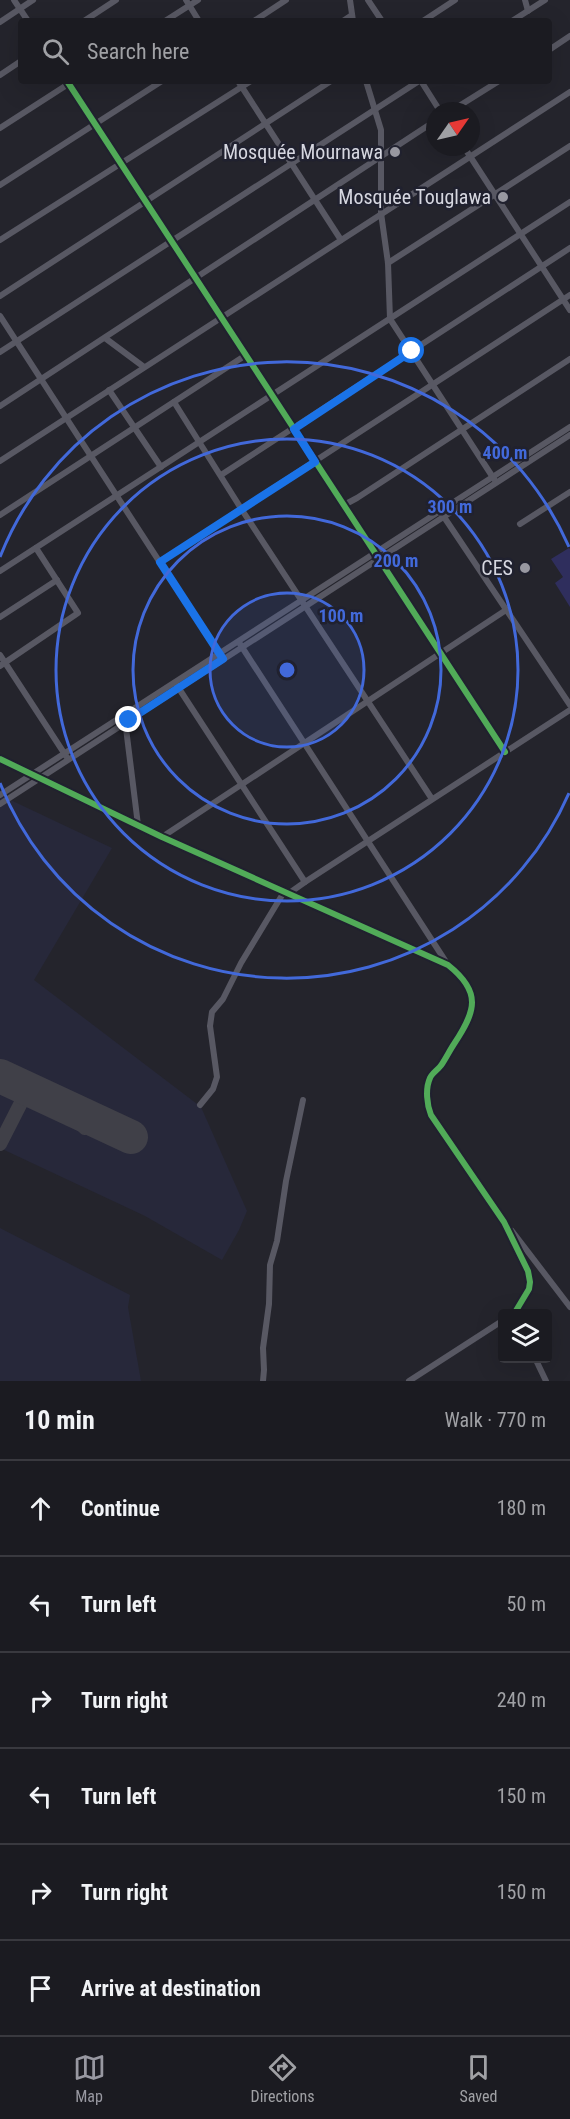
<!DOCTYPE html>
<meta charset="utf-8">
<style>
body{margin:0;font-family:"Roboto Condensed",sans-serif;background:#28282e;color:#f1f3f6}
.controls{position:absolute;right:18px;bottom:18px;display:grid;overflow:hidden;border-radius:6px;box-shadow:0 6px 24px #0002}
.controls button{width:54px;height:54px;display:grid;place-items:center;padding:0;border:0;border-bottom:2px solid #39393f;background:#1b1b21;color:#f1f3f6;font:30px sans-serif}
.compass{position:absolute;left:426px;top:102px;width:54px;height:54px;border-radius:50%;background:#1b1b21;box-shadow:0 6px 24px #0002;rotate:56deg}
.stop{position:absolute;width:18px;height:18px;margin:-14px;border:4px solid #1a73e8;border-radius:50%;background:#fff}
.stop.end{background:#1a73e8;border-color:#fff;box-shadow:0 2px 6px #0008}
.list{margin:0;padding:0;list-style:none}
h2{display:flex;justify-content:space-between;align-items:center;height:78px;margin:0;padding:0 24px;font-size:26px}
h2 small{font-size:20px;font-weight:400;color:#a0a1a5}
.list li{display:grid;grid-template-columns:39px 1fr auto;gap:18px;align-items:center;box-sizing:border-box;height:96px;padding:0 24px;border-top:2px solid #39393f}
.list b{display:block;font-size:22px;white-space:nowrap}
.list em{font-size:20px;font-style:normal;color:#a0a1a5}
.icon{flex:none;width:33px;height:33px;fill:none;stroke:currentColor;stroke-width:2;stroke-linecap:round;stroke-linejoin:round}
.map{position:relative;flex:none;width:570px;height:1381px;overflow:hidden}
.search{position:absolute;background:#1b1b21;box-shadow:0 6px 24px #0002;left:18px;right:18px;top:18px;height:66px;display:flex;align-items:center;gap:15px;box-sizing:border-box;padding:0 21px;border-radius:6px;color:#a0a1a5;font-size:22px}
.sheet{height:654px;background:#1b1b21}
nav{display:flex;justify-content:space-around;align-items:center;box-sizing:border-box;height:84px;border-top:2px solid #39393f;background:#1b1b21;font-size:16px;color:#a0a1a5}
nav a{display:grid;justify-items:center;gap:3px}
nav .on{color:#9898a1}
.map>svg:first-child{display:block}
</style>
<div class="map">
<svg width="570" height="1381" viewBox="0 0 570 1381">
<rect width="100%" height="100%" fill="#24242c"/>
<!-- built -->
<g fill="#27283a">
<polygon points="0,795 112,848 34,980 201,1107 247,1211 239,1230 222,1260 145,1216 0,1148"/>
<polygon points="0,1228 130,1295 128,1307 141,1381 0,1381"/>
</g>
<!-- pitch -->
<polygon fill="#2f2e5d" points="569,548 570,549 570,607 555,583 563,577 551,559"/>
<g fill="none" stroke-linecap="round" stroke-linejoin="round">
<!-- taxiway -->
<g stroke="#404048" stroke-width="14">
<polyline points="59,1104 68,1109 85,1128"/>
<polyline points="82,1114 106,1115"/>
<polyline points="0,1144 28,1089"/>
</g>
<!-- runway -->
<polyline stroke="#404048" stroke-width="34" points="0,1076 131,1137"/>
<!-- minor -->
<g stroke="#585863" stroke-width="6">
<polyline points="14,0 28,21"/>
<polyline points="186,0 199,21"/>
<polyline points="350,0 353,21"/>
<polyline points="368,0 382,21"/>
<polyline points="525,0 528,11"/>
<polyline points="84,21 116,0"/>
<polyline points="165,21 198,0"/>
<polyline points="254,21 286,0"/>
<polyline points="343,21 352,15"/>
<polyline points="423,21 455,0"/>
<polyline points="512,21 545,0"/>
<polyline points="0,22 33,0"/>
<polyline points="549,50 570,36"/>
<polyline points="0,75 21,61"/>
<polyline points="67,81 505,752"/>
<polyline points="238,81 341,240"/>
<polyline points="366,81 381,130 381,213 388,263 390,319 494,479"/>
<polyline points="421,81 440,111"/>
<polyline points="451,111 499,81"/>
<polyline points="0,128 73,81"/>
<polyline points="464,147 570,310"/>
<polyline points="0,185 162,81"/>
<polyline points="0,240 251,81"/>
<polyline points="388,263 570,146"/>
<polyline points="0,296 331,81"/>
<polyline points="0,316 220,655"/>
<polyline points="105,338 144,367"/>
<polyline points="0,352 419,81"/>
<polyline points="109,390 161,467"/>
<polyline points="174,402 242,510 432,799"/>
<polyline points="0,406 435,121"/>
<polyline points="0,461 570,92"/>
<polyline points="221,475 570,248"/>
<polyline points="344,505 357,498 570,359"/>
<polyline points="442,514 570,705"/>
<polyline points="0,515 246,355"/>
<polyline points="520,524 570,492"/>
<polyline points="160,562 570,295"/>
<polyline points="0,571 570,202"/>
<polyline points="0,617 57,580"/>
<polyline points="240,644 448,965"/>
<polyline points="0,655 66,756"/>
<polyline points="0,666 78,613 36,548"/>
<polyline points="176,684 305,882 288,894"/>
<polyline points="125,720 138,825"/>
<path d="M0 759 162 837 448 965C482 992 476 1011 454 1044 450 1050 446 1058 442 1064 439 1069 432 1073 430 1078 425 1089 427 1105 431 1115L504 1222 528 1271 530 1282 529 1289 514 1314"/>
<polyline points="0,795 570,427"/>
<polyline points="0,804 570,435"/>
<polyline points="162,837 506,610"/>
<polyline points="305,882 570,710"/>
<polyline points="200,1105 213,1089 217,1077 210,1026 212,1012 223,999 241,963 284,892"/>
<polyline points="512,1231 570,1307"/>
<polyline points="535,1358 546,1381"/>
<polyline points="263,1381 264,1370 263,1348 269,1304 270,1265 277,1241 286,1181 303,1100"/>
<polyline points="409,1381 502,1321"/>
</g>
<!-- cycleway casing -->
<g stroke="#20212f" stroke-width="10">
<g id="cycleway">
<polyline points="67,81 505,752"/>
<path d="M0 759 162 837 448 965C482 992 476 1011 454 1044 450 1050 446 1058 442 1064 439 1069 432 1073 430 1078 425 1089 427 1105 431 1115L504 1222 528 1271 530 1282 529 1289 514 1314"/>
</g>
</g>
<!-- cycleway -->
<use href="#cycleway" stroke="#51ab58" stroke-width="6"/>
</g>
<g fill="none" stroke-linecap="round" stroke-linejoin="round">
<!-- route -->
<polyline stroke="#1a73e8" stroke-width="8" points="129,720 223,659 160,562 315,462 294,429 412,351"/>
</g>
<!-- distance rings -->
<circle cx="287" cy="670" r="77" fill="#4269da" fill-opacity=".12"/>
<g fill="none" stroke="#4269da" stroke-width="3">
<circle cx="287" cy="670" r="77"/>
<circle cx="287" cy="670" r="154"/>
<circle cx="287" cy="670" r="231"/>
<path d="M569 793A308 308 0 0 1 0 783M0 557A308 308 0 0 1 569 547"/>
</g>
<!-- markers -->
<g fill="#9898a1" stroke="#20212f" stroke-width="2">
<circle cx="395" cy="152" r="6"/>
<circle cx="503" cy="197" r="6"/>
<circle cx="525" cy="568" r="6"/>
</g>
<g text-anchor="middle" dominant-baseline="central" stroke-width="5" stroke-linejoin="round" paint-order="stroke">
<!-- poi labels -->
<g font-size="20" fill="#d6d7e0" stroke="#20212f" text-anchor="end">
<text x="383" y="152">Mosquée Mournawa</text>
<text x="491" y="197">Mosquée Touglawa</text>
<text x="513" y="568">CES</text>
</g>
</g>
<circle cx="287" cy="670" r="9" fill="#4269da" stroke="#20212f" stroke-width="3"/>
<g font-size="18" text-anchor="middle" font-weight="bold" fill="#4269da" stroke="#20212f" stroke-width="5" stroke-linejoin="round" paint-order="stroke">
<text x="505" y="459">400 m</text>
<text x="450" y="513">300 m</text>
<text x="396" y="567">200 m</text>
<text x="341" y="622">100 m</text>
</g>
</svg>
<div class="controls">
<button><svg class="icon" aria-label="layers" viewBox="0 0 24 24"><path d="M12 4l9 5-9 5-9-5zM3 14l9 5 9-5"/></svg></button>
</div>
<svg class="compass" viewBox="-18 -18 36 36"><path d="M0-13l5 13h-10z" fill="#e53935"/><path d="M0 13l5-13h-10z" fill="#a0a1a5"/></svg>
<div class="stop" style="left:412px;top:351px"></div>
<div class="stop end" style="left:129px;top:720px"></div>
<div class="search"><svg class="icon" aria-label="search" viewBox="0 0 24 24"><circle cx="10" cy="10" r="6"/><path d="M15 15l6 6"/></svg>Search here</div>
</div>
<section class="sheet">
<h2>10 min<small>Walk · 770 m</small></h2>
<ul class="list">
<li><svg class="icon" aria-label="ahead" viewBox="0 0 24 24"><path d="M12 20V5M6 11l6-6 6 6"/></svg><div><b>Continue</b></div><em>180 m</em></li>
<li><svg class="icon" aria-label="left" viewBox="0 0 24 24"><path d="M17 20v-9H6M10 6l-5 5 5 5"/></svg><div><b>Turn left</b></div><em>50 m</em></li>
<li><svg class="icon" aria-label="right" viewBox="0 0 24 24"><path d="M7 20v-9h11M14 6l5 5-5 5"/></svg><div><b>Turn right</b></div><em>240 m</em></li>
<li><svg class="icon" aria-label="left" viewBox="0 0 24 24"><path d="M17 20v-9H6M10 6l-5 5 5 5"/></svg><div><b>Turn left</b></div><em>150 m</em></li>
<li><svg class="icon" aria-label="right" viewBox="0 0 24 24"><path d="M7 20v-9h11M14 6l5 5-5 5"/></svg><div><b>Turn right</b></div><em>150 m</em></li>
<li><svg class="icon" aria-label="arrive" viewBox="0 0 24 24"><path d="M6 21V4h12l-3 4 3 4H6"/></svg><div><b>Arrive at destination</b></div></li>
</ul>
</section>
<nav>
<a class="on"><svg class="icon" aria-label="map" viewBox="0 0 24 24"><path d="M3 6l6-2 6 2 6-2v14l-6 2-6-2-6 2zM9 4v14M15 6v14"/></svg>Map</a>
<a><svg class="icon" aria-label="directions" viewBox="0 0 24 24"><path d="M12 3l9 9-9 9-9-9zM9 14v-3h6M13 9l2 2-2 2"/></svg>Directions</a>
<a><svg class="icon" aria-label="saved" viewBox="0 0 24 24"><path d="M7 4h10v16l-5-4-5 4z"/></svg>Saved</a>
</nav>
